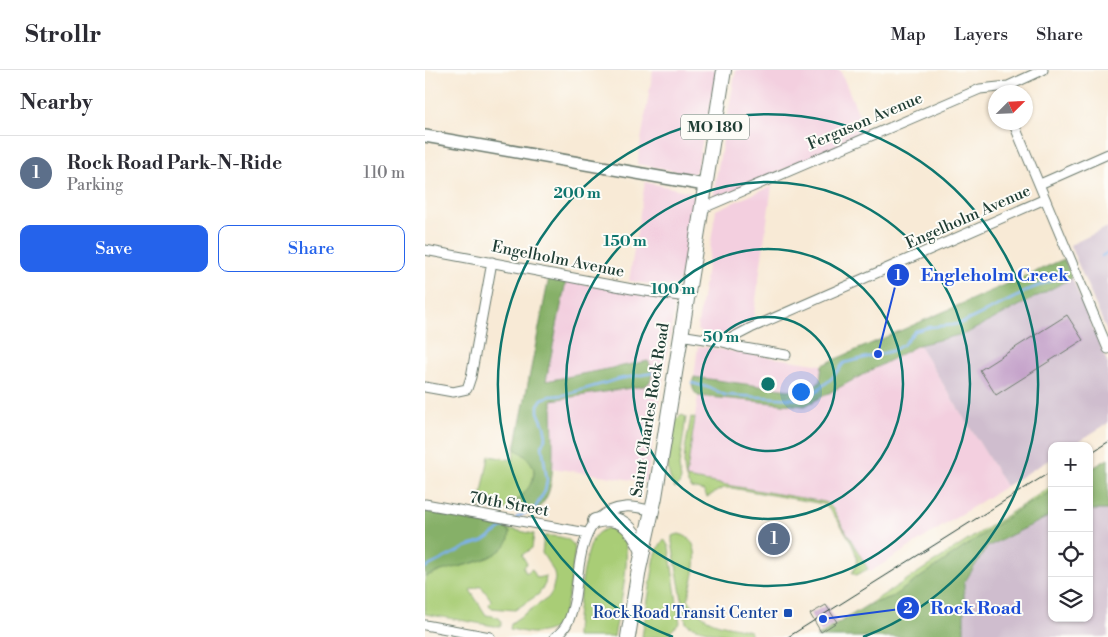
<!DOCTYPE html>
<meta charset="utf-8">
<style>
body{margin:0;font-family:"Libre Bodoni",serif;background:#f7f7f7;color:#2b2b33}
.controls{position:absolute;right:15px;bottom:15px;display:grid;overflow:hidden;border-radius:10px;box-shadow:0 1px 4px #0004}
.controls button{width:45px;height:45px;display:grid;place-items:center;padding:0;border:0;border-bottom:1px solid #e1e1e2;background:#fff;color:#2b2b33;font:25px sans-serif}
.compass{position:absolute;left:563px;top:15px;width:45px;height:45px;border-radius:50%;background:#fff;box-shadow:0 1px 4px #0004;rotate:66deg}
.you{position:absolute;left:375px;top:321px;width:18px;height:18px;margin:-12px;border:4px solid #fff;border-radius:50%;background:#1a73e8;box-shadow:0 0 0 8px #1a73e833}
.badge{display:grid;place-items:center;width:32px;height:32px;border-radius:50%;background:#2563eb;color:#fff;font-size:16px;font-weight:700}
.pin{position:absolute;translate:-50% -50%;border:2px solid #fff;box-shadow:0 1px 5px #0006}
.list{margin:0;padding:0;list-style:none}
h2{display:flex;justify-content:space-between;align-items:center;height:65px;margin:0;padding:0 20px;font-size:21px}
h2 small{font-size:16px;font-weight:400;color:#7c7c81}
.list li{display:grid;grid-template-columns:32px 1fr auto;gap:15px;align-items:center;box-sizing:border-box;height:75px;padding:0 20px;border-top:1px solid #e1e1e2}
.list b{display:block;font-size:19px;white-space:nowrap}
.list p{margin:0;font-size:16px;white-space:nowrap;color:#7c7c81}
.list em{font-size:16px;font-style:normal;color:#7c7c81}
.actions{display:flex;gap:10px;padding:15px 20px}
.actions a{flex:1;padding:11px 0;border:1px solid #2563eb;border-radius:10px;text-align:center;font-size:18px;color:#2563eb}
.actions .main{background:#2563eb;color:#fff}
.icon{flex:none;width:28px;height:28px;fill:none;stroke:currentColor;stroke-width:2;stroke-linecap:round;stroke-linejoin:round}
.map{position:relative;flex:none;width:683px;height:567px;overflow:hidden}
header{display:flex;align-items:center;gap:30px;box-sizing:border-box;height:70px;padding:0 25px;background:#fff;border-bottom:1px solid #e1e1e2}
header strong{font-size:24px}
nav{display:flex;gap:28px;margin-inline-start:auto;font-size:18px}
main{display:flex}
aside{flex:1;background:#fff}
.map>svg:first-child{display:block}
</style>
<header>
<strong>Strollr</strong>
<nav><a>Map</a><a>Layers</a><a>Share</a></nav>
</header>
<main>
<aside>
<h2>Nearby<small></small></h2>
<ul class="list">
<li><span class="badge" style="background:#5c6f8a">1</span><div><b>Rock Road Park-N-Ride</b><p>Parking</p></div><em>110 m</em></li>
</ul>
<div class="actions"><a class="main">Save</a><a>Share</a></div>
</aside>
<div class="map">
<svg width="683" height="567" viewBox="0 0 683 567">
<rect width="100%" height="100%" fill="#fdfcf7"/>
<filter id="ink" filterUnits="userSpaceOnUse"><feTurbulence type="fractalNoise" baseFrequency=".02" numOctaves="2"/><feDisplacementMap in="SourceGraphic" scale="10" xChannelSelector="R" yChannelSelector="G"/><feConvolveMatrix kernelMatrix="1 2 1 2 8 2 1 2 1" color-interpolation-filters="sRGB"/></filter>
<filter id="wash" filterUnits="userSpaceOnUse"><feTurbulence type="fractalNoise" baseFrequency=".0096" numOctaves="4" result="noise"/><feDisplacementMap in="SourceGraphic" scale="20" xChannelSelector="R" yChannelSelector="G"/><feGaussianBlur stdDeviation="1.12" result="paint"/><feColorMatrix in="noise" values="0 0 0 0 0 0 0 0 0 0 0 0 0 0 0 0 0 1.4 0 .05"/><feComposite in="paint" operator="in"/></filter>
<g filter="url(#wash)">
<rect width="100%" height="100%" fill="#f8ead6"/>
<!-- built -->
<g fill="#f3cfdf">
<polygon points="228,0 293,0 271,101 268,104 212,94"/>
<polygon points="311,0 415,0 442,64 296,126 290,127 288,124"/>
<polygon points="220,112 266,122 269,128 255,210 251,215 244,217 204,211"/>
<polygon points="347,116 328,251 299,264 281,264 272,260 291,140"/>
<polygon points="141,211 240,228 248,236 249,241 221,412 127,398 127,330 223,315 121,311"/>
<polygon points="494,275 581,416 445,502 408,439 400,432 261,408 273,326 380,336"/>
<polygon points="273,276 397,295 395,312 379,322 269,307"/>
</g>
<!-- industrial -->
<g fill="#cfbdce">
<polygon points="683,157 683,264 645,175"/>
<polygon points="647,208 683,294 683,353 646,376 627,376 627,388 581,416 494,275 542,263"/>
<polygon points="664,440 683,440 683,567 539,567 539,513 562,477 627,445 627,548 664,548"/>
</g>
<!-- green -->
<g fill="#a9cd76" stroke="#648555">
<path d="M257 345 261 347 254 397 256 409 254 415 250 418C236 398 247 370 251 349Z"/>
<path d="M266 347 270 348 261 408 400 432 408 439 443 499 431 505 427 503C429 500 431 496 432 492 433 479 409 441 398 434L307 418H298L282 427 279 421 266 418C252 401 263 367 266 347Z"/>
<polygon points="90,379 101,385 109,395 108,412 99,424 83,439 54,438 64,386 88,390"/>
<polygon points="627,416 627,421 596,438 467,527 441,536"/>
<path d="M80 458 109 464 107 478 97 485 102 494 98 497 101 503 107 499 112 508 121 506 120 514 114 524 90 540 66 538 64 534 67 531 56 516 45 520 61 545C68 546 81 547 75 557L0 544V507L13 501 45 494 65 487 85 462Z"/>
<path d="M184 458C189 459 194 459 197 464 209 481 193 545 189 567H151C151 547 159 481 170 466 174 461 178 460 184 458Z"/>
<path d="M254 464C282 470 267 510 263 529 281 557 296 553 325 561V567C309 567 274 562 261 553L247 472V466Z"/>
<path d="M119 466C130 466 147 466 150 479 147 499 145 543 130 557 125 561 114 563 108 563 101 563 92 560 85 559L86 554 89 551 123 528 127 522 130 509 129 502 117 483Z"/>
<polygon points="239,469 244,477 255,553 246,561 243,567 217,567 230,486 235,475"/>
</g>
<!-- forest -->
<g fill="#86b067" stroke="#52764e">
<path d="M639 189 647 208 542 263 493 275 380 336 273 326C267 320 266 315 269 307L379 322 395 312 397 295Z"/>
<path d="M124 207 141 211 121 311 223 291C228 299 229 313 219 316L127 330C127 354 131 404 123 424 119 433 114 439 106 444L83 439C105 419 125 399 90 379Z"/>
<polygon points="683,389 683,440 664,440 664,400"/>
<polygon points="627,421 627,445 562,477 539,513 539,567 391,567 441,536 467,527 596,438"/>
<path d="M0 441 80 458 85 462C85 494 22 495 0 507Z"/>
</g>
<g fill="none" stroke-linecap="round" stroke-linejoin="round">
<!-- stream -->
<g stroke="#7cb1ea" stroke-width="2.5">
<polyline points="677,186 683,182"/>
<polyline points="267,313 285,318 300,325 370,329 387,325 407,308 419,293 467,281 478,275 490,261 505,257 528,255 539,252 595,225 603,220 635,207"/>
<polyline points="91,448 110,438 120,421 122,410 117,375 121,366 119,356 113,342 113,335 117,329 125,326 139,325 194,309 227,303"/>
<polyline points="0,498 41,477 59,471 84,453"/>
</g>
</g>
<g id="blocks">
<!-- building -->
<g fill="#c5a3ca">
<polygon points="642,245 658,270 571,325 555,300"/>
<polygon points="401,535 412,552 396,562 385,544"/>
</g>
</g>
</g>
<g filter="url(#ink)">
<use href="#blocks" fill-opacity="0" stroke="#6b7a6d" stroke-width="1"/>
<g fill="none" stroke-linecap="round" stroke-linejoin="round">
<!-- minor casing -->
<g stroke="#6b7a6d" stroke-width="11">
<g id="minor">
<polyline points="588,52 683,279"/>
<polyline points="615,114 683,84"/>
<polyline points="276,139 555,19 583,16 618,0"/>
<polyline points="0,180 207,219 261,227"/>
<polyline points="255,265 299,272 326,258 620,129"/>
<polyline points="299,272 314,277 361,285"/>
<polyline points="0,317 28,322 42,319 46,307 67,192"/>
<polyline points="0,434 162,463"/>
<polyline points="0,555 65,567"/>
<path d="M130 567C144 558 147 542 150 527 155 493 155 441 200 437 209 436 218 439 227 440"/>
</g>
</g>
<!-- tertiary casing -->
<g stroke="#6b7a6d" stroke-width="14">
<polyline id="tertiary" points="0,66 280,115"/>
</g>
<!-- primary casing -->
<g stroke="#6b7a6d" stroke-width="16">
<g id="primary">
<path d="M170 451C197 444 207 458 218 481"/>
<polyline points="203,567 214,499 230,427 299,0"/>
</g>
</g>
<!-- minor -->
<use href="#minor" stroke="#fff" stroke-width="9"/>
<!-- tertiary -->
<use href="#tertiary" stroke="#fff" stroke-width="11"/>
<!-- primary -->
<use href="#primary" stroke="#fff" stroke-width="14"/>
<!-- tram -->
<g stroke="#1f3d34" stroke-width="1">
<polyline points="664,384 683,372"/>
<polyline points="363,567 627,401"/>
</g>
</g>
</g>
<!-- distance rings -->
<g fill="none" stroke="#0f766e" stroke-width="2.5">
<circle cx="343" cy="314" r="67"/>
<circle cx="343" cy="314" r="135"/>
<circle cx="343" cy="314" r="202"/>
<path d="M248 567A270 270 0 1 1 438 567"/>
</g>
<!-- markers -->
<rect fill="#1a4fb4" stroke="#fdfcf7" stroke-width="2" x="358" y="538" width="10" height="10" rx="2.5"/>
<g text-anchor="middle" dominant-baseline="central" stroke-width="4" stroke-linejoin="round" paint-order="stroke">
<!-- shield labels -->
<rect fill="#fdfcf7" stroke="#62766e" stroke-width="1" x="256" y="44.5" width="68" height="25" rx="4"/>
<g font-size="15" font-weight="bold" fill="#1f3d34">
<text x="290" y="57">MO 180</text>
</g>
<!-- street labels -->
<g font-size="16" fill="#1f3d34" stroke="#fdfcf7">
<text transform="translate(440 51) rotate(-23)">Ferguson Avenue</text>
<text transform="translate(543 147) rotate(-24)">Engelholm Avenue</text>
<text transform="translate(133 189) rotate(11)">Engelholm Avenue</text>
<text transform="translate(225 340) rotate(-81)">Saint Charles Rock Road</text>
<text transform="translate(84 434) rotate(10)">70th Street</text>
</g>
<!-- transit labels -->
<g font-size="16" fill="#164399" stroke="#fdfcf7" text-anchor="end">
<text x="353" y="543">Rock Road Transit Center</text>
</g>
</g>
<circle cx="343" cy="314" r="8" fill="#0f766e" stroke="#fdfcf7" stroke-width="2.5"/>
<g font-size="15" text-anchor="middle" font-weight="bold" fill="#0f766e" stroke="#fdfcf7" stroke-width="4" stroke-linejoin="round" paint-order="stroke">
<text x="152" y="128">200 m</text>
<text x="200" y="176">150 m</text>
<text x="248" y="224">100 m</text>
<text x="296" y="272">50 m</text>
</g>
<!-- callouts -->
<path fill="none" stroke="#1d4ed8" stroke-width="2" d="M453 284L473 205M398 549L483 538"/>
<g fill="#1d4ed8" stroke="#fdfcf7" stroke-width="2">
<circle cx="453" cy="284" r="5"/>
<circle cx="398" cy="549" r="5"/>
<circle cx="473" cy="205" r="12"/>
<circle cx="483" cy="538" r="12"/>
</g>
<g font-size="15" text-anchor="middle" font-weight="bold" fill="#fff">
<text x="473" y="210">1</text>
<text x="483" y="543">2</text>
</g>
<g font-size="18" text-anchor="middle" font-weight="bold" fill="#1d4ed8" stroke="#fdfcf7" stroke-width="4" stroke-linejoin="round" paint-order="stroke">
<text x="570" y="211">Engleholm Creek</text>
<text x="551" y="544">Rock Road</text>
</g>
</svg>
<div class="controls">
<button>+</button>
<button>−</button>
<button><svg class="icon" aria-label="locate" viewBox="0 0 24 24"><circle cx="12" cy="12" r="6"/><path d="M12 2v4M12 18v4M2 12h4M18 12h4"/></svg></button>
<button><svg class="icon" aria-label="layers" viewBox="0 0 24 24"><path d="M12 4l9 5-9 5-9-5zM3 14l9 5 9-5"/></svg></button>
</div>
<svg class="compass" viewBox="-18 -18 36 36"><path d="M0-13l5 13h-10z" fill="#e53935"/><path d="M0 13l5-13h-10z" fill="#7c7c81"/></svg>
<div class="you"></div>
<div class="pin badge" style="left:349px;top:469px;background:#5c6f8a">1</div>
</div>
</main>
